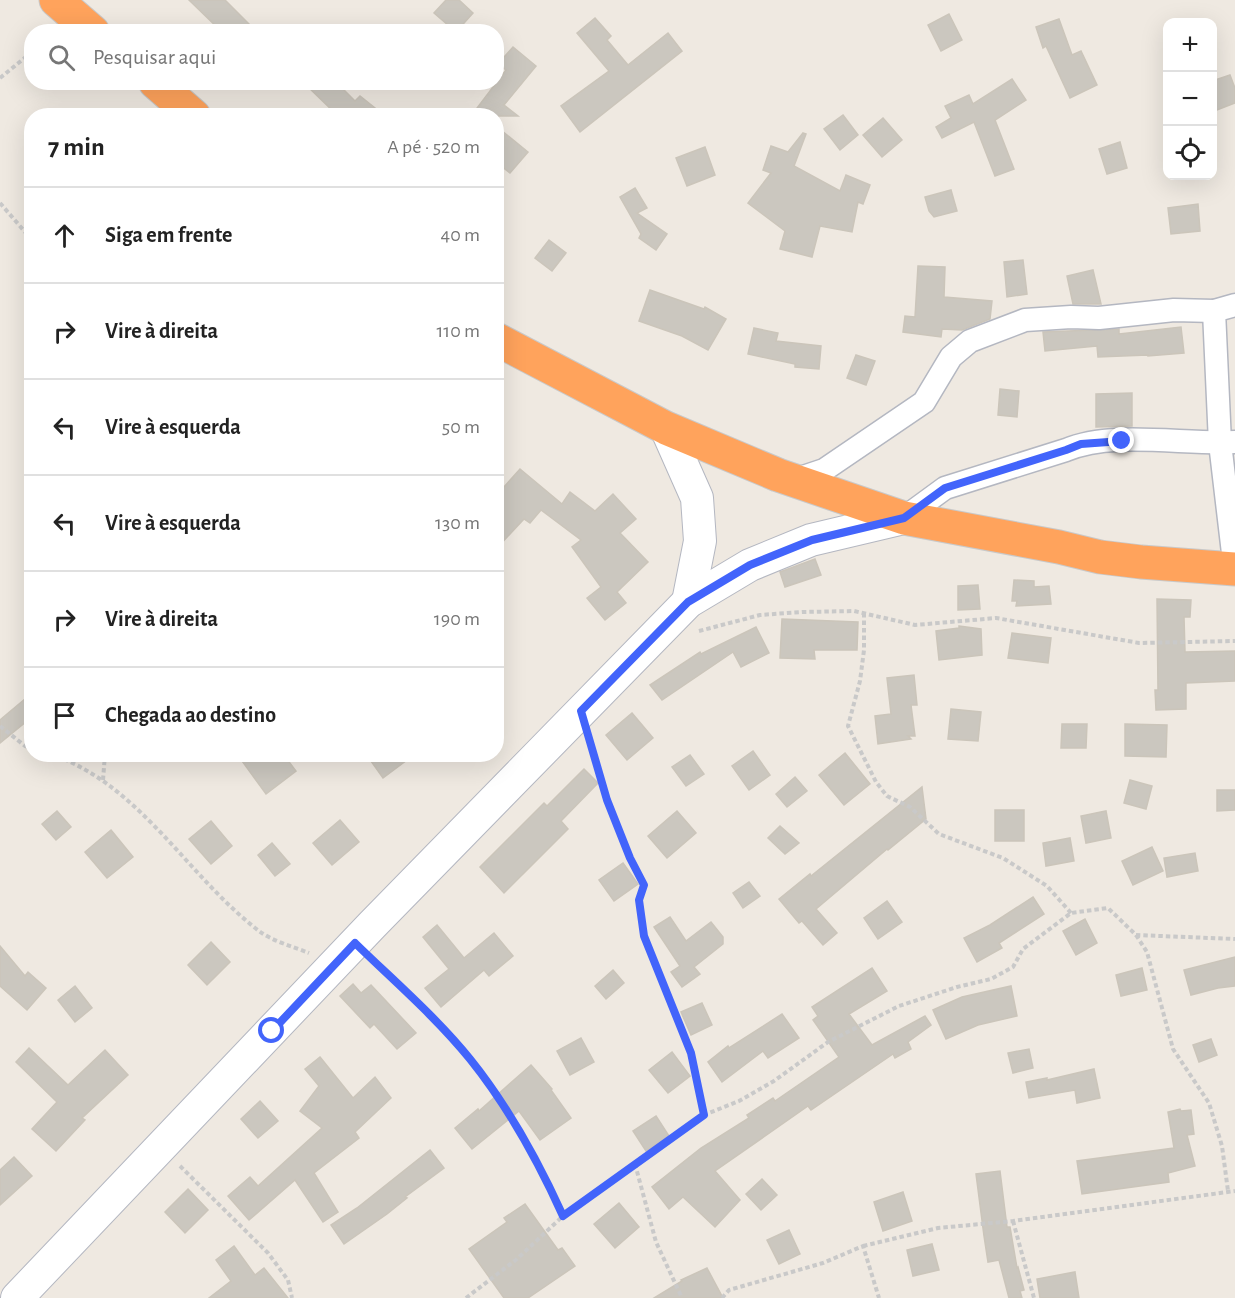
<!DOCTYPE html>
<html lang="pt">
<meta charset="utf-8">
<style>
body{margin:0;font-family:"Alegreya Sans",sans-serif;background:#f6f6f6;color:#222}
.controls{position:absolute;right:18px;top:18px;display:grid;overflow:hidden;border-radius:12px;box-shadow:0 6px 24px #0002}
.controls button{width:54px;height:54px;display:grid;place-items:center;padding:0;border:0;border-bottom:2px solid #e0e0e0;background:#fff;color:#222;font:30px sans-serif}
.stop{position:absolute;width:18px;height:18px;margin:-14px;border:4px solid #4264fb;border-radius:50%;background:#fff}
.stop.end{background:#4264fb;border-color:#fff;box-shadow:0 2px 6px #0008}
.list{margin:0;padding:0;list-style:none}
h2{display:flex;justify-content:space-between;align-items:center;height:78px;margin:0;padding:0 24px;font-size:26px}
h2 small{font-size:20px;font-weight:400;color:#767676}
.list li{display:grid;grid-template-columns:39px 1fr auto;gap:18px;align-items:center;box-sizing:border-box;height:96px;padding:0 24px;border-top:2px solid #e0e0e0}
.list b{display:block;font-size:22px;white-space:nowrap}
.list em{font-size:20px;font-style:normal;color:#767676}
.icon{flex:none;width:33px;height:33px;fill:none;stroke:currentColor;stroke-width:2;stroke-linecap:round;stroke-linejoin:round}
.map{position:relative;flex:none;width:1235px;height:1298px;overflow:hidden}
.search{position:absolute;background:#fff;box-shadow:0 6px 24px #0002;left:24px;top:24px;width:480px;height:66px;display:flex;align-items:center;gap:15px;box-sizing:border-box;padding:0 21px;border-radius:24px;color:#767676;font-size:22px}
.panel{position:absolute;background:#fff;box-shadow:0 6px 24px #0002;left:24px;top:108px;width:480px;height:654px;border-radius:24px}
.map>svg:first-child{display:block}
</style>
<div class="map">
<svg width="1235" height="1298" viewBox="0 0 1235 1298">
<rect width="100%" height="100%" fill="#efe9e1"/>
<!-- building -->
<g fill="#cbc7bf" stroke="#cbc5ba" stroke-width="1.5">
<polygon points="189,0 225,0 257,32 222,32"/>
<polygon points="446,0 459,0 473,13 456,32 434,13"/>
<polygon points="949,14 962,40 941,51 928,25"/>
<polygon points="595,18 611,36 607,40 628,65 668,33 682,51 580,132 561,106 609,71 577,33"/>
<polygon points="1059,19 1072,55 1081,51 1097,85 1070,98 1046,46 1043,48 1036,27"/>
<polygon points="513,47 536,66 504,105 518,116 471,116 506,70 498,64"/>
<polygon points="1230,75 1235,88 1235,103 1212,112 1212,81"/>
<polygon points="1012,79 1026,100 995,120 1014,169 995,176 974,122 942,138 936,127 951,118 945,106 969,95 973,104"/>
<polygon points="303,82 336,82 355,101 360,96 385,116 338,116"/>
<polygon points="843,115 858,135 840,150 824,129"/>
<polygon points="883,118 902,140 882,157 863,135"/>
<polygon points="496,126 528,152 510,173 496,162"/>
<polygon points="803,133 806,134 794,166 840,191 846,175 870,185 863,204 858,202 852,232 820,226 812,257 780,249 785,231 748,203 771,173 763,170 771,146 788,152"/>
<polygon points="1120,142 1127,168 1107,174 1099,149"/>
<polygon points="705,147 715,175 687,186 676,158"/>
<polygon points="635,188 647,208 637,213 667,234 656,250 639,238 641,234 620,197"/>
<polygon points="951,190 957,211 934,217 929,211 925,197"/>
<polygon points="1198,204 1200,231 1171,234 1168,208"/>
<polygon points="549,240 566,253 552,271 535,258"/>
<polygon points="1023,260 1027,294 1007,297 1004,262"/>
<polygon points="918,266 945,267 944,297 992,301 990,319 962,330 942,329 941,337 903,332 905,316 915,317"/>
<polygon points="1093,270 1101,304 1073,304 1067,276"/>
<polygon points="650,290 704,309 705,307 726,319 708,350 682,336 639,321"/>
<polygon points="1181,327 1184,353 1148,356 1148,355 1098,357 1097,346 1045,351 1043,332 1119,329 1119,334"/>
<polygon points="754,328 778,333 776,341 821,346 819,369 795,367 795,364 748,354"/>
<polygon points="856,355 875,361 866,385 847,378"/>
<polygon points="1000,389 1019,391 1017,417 998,415"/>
<polygon points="1132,393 1132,426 1096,427 1096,394"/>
<polygon points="520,469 562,504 570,492 595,511 613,494 636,519 620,533 648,562 617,592 626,603 605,620 587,598 601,587 572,547 581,540 541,510 530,523 524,519 496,549 496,496"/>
<polygon points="815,559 821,575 785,587 780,572"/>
<polygon points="1014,580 1034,581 1034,587 1049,586 1051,604 1016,606 1017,601 1012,601"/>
<polygon points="978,585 980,609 958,610 958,586"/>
<polygon points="1157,599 1191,600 1190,617 1184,617 1185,652 1235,651 1235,681 1186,683 1186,709 1156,710 1155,690 1158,690"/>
<polygon points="782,619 858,622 857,650 814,650 815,659 780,658"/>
<polygon points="959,626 981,629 982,655 939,660 936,631 959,628"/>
<polygon points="756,627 769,653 741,667 733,652 662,700 650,685 700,652 701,654"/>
<polygon points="1012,633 1051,638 1048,663 1008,658"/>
<polygon points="914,675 917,705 911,705 915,736 908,736 911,739 878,744 875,716 891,714 887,678"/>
<polygon points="32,693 32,717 0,743 0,720"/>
<polygon points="951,709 981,712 978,741 948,739"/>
<polygon points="632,713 653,738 627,760 606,735"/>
<polygon points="1062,724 1087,724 1086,748 1061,748"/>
<polygon points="1125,724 1167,725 1166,757 1125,756"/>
<polygon points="753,751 770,775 749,790 732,766"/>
<polygon points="845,753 870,784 844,805 819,775"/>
<polygon points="237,754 283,754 296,771 266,794"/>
<polygon points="366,754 415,754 383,778"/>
<polygon points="690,755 704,774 686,786 672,767"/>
<polygon points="584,769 598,783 561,821 568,829 504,893 480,867 544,803 547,806"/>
<polygon points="795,777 807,791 787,807 776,794"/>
<polygon points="1130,780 1152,786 1146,809 1124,803"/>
<polygon points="922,787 926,819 888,850 887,849 816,909 837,933 823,945 802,921 799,923 779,899 810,874 811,876"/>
<polygon points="1217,790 1235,790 1235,810 1217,811"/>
<rect x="995" y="810" width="29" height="31"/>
<polygon points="57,811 71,827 56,840 42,824"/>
<polygon points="677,811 696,833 667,858 648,836"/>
<polygon points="1106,811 1111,838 1086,843 1081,816"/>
<polygon points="340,820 359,842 332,865 313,843"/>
<polygon points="211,821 232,846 211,864 189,839"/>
<polygon points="780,826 799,843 785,854 768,838"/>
<polygon points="111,830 133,857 107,878 85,852"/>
<polygon points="1070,838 1074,861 1046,866 1043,843"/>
<polygon points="272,843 290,864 275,876 258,855"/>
<polygon points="1152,847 1163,871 1133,885 1122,861"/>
<polygon points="1195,853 1198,871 1167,877 1164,858"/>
<polygon points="623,863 638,884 614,901 599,880"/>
<polygon points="749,882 760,896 743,908 733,893"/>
<polygon points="1033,897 1044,914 999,943 1002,948 977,962 964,938 990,925"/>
<polygon points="887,901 902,922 878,939 864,918"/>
<polygon points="670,917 686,941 711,922 723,937 723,944 694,967 700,974 682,987 671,972 680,966 654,927"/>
<polygon points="1085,919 1097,943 1076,955 1063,931"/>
<polygon points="437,925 464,958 494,933 513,956 489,976 484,970 441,1007 425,988 449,969 423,937"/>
<polygon points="211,942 230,962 207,985 188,965"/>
<polygon points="0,946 25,976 28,972 46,988 27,1010 0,986"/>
<polygon points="1235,957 1235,986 1218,988 1191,995 1184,970"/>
<polygon points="872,968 887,991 849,1014 872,1045 925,1016 931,1025 908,1042 911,1049 895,1058 893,1054 811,1110 808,1106 715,1171 740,1200 715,1227 683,1197 669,1209 652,1187 701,1148 749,1118 747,1115 773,1098 775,1101 839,1057 813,1020 818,1016 812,1007"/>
<polygon points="1142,968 1147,990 1121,996 1116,975"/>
<polygon points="613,970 624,983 606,999 595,986"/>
<polygon points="353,984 361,993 371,985 416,1033 397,1049 374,1024 370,1028 340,996"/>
<polygon points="75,986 92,1008 75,1022 58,1000"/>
<polygon points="1011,986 1017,1016 978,1025 946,1039 933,1010 962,997"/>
<polygon points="702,1003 712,1025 691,1035 681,1012"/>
<polygon points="782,1014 799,1038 768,1058 763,1051 722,1082 708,1062 728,1046 729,1048"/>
<polygon points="581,1038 594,1062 570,1075 557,1051"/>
<polygon points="1211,1039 1217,1055 1199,1062 1193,1045"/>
<polygon points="29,1048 68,1085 105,1050 128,1075 82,1118 85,1120 56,1151 32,1129 57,1102 16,1062"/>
<polygon points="1029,1049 1033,1068 1013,1073 1008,1053"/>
<polygon points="672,1052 690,1076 668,1093 649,1070"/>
<polygon points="320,1057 353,1098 375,1077 391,1098 355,1132 359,1138 314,1173 338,1212 323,1222 295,1180 249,1220 228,1196 250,1177 258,1186 322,1128 300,1111 319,1086 305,1069"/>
<polygon points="531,1065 552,1089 551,1090 571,1118 540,1140 519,1111 472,1149 455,1128 478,1109 479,1111"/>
<polygon points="1094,1069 1100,1098 1077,1103 1075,1090 1029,1098 1026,1082 1047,1078 1047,1080"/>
<polygon points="260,1101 278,1121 258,1138 241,1119"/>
<polygon points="1180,1109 1181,1111 1191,1110 1194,1134 1187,1135 1195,1166 1168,1173 1169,1182 1082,1194 1077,1161 1174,1148 1168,1112"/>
<polygon points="656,1116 669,1136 646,1151 633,1131"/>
<polygon points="430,1150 444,1168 405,1197 407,1198 387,1214 344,1244 331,1225 357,1208"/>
<polygon points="14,1157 32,1176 0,1205 0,1170"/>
<polygon points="1000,1171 1007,1227 1010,1227 1017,1268 1018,1267 1024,1290 1020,1291 1022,1298 1009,1298 999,1260 988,1262 984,1236 976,1174"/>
<polygon points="762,1179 777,1195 761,1210 746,1194"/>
<polygon points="188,1189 208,1210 185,1233 165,1212"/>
<polygon points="903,1192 912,1221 883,1231 874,1202"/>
<polygon points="619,1203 639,1227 615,1248 594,1224"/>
<polygon points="525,1204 558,1250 562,1248 575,1266 528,1298 504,1298 469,1249 507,1222 504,1218"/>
<polygon points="789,1230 800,1254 779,1264 767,1240"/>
<polygon points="932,1244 939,1270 913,1276 907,1250"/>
<polygon points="234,1246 255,1275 264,1268 288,1298 209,1298 231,1281 216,1260"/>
<polygon points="707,1268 723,1298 654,1298 682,1281 681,1280"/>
<polygon points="1075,1272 1079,1298 1040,1298 1037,1279"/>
</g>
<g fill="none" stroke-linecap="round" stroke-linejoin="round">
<!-- street casing -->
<g stroke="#b4b7c1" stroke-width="25">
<g id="street">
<polyline points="1235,305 1214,311 1220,443 1235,570"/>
<polyline points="794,480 824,470 924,402 951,357 970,341 1025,320 1071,317 1099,318 1174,310 1214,311"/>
<path d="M904 518 945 488 1066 450C1113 430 1184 445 1235 442"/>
</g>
</g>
<!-- secondary casing -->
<g stroke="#b4b7c1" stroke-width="34">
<g id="secondary">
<polyline points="666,428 697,498 700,541 688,602"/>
<polyline points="17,1298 372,925 688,602 750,565 811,540 904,518"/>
</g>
</g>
<!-- highway casing -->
<g stroke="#c9c9c9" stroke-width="35">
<g id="highway">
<polyline points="56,0 93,32"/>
<polyline points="155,82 194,116"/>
<polyline points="496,339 666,428 778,475 904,518 1059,547 1100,557 1141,562 1235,569"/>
</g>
</g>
<!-- path -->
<g stroke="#c9c9c9" stroke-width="4" stroke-dasharray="4.5 3" stroke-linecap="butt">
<polyline points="0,78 32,52"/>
<polyline points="0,203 32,240"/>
<polyline points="864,613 864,650 860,681 848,726 876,782 887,796 910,807 939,834 1003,858 1047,886 1071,913"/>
<polyline points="699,631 760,615 802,612 854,611 915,625 996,618 1139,643 1235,641"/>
<polyline points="0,726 25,746 32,749"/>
<polyline points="590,739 607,800 630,858 644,885 639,900 644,936 691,1053 704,1115"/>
<path d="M50 754C139 783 187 876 259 931 272 941 294 947 309 953"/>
<polyline points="103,780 105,754"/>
<polyline points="1136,935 1147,952 1173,1049 1209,1103 1222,1146 1228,1191"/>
<path d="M374 961C407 993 441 1023 470 1059 506 1104 539 1163 563 1216"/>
<polyline points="635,1164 656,1242 682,1298"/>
<polyline points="180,1166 268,1253 288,1280 292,1298"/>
<polyline points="1013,1221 1034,1298"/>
<polyline points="863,1246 938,1228 1013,1221 1235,1191"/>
<polyline points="466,1298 517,1259 563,1216 704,1115 739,1101 774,1081 828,1042 899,1006 957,987 991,979 1013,967 1023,949 1071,913 1108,908 1136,935 1235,939"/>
<polyline points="722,1298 729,1290 823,1263 863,1246 879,1298"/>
</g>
<!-- street -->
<use href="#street" stroke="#fff" stroke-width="22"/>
<!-- secondary -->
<use href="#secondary" stroke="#fff" stroke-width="32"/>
<!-- highway -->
<use href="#highway" stroke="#ffa35c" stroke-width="33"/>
</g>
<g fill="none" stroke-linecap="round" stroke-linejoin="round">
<!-- route -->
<path stroke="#4264fb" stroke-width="8" d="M272 1031 355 943C394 981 436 1017 470 1059 507 1105 539 1163 563 1216L704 1115 691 1053 644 936 639 900 644 885 630 858 607 800 581 711 688 602 750 565 812 540 904 518 945 488 1066 450 1081 444 1122 441"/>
</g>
</svg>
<div class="controls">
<button>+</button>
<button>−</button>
<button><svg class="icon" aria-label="locate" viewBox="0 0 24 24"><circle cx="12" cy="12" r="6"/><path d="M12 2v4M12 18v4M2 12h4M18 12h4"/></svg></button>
</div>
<div class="stop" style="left:272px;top:1031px"></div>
<div class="stop end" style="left:1122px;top:441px"></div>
<div class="search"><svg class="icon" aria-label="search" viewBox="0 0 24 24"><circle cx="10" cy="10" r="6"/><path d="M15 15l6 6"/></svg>Pesquisar aqui</div>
<section class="panel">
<h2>7 min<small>A pé · 520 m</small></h2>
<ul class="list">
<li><svg class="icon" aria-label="ahead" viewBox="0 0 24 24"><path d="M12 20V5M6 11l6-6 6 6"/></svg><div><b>Siga em frente</b></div><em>40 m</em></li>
<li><svg class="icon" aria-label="right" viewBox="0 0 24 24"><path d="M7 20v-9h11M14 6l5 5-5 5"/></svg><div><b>Vire à direita</b></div><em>110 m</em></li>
<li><svg class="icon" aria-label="left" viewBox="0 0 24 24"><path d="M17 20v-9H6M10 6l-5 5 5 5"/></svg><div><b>Vire à esquerda</b></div><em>50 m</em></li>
<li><svg class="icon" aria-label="left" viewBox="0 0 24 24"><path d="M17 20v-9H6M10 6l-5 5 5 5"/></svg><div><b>Vire à esquerda</b></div><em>130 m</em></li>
<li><svg class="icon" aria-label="right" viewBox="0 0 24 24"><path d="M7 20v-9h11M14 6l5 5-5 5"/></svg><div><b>Vire à direita</b></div><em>190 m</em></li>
<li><svg class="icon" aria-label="arrive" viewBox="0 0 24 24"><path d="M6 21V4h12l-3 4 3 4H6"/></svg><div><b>Chegada ao destino</b></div></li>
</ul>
</section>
</div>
